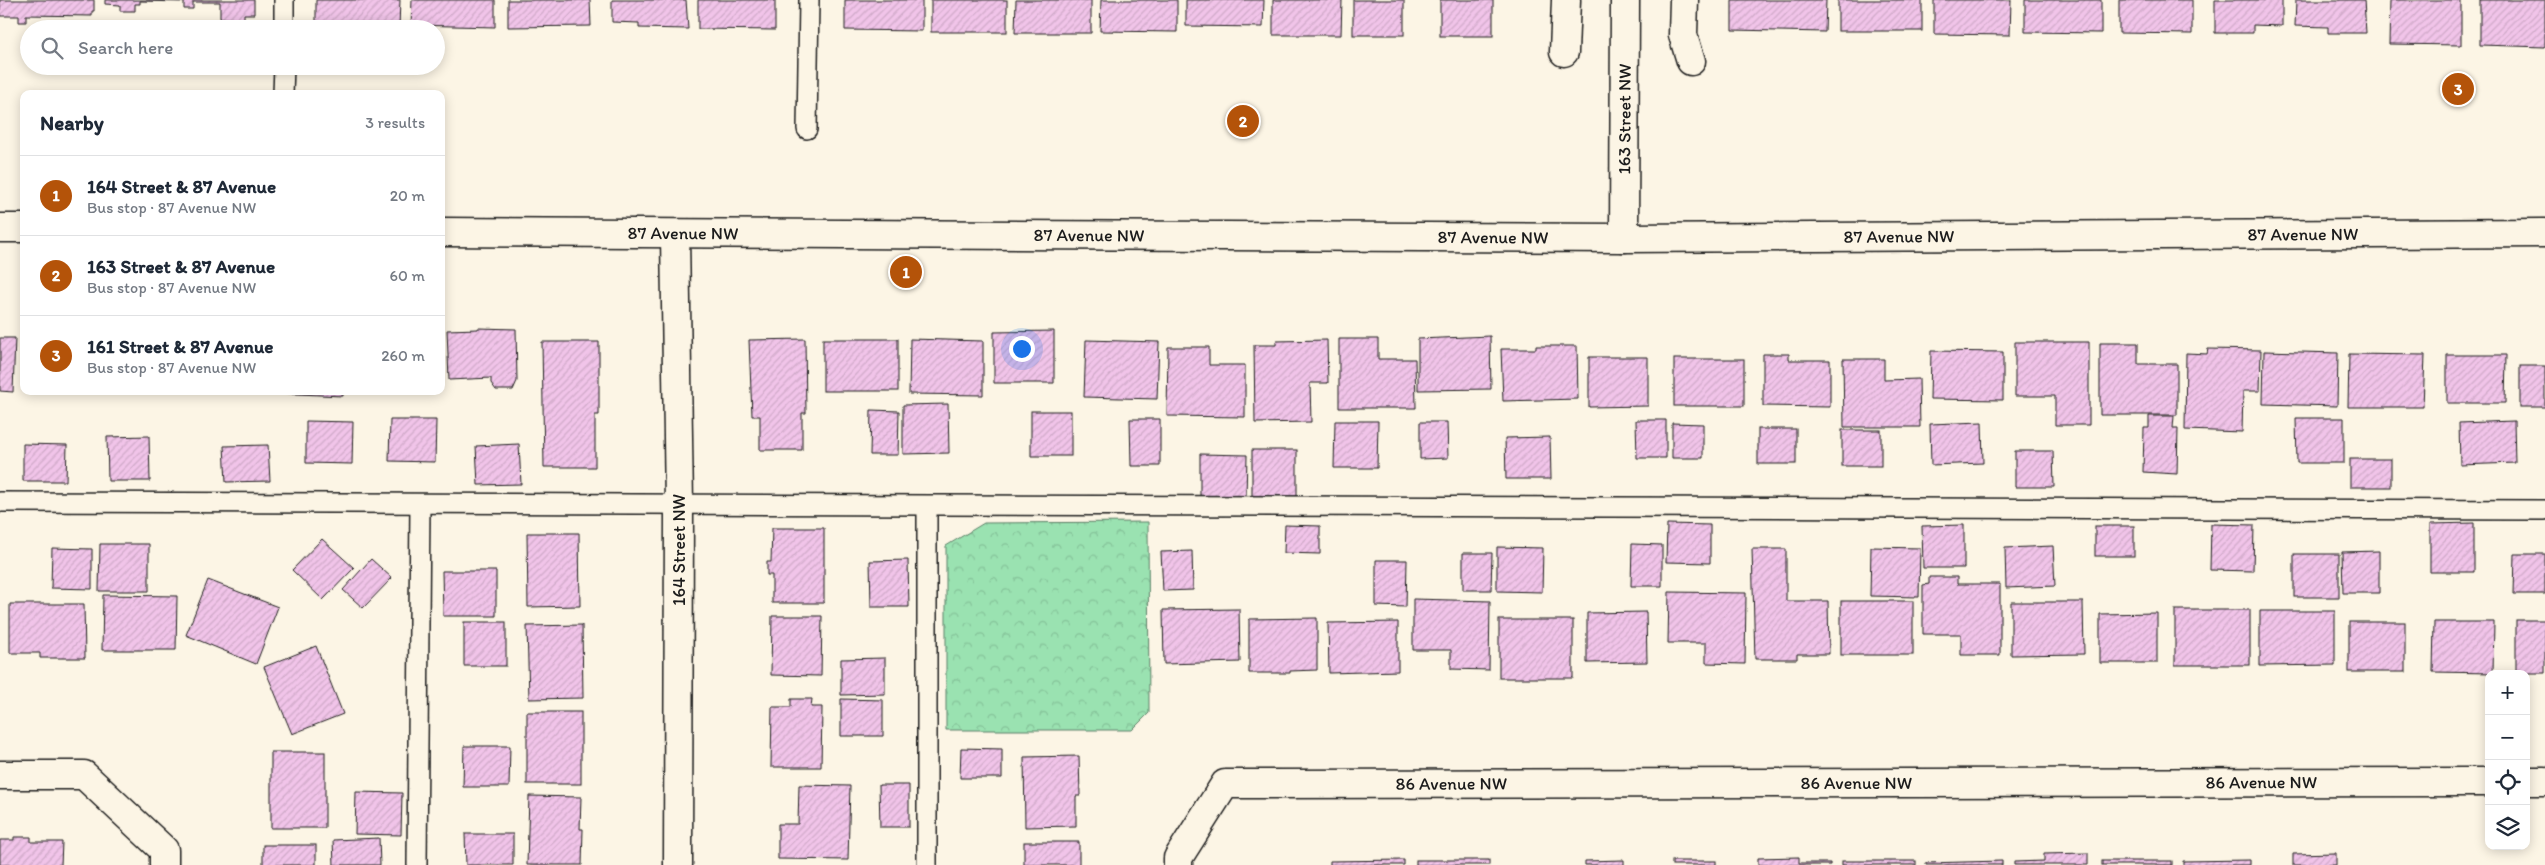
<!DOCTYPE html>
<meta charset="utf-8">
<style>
body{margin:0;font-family:Itim,sans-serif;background:#f6f6f7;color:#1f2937}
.controls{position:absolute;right:15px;bottom:15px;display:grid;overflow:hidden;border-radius:10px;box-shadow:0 2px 12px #0003}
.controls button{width:45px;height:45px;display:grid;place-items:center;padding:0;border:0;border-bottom:1px solid #e0e1e3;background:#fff;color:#1f2937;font:25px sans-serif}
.you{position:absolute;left:1021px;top:348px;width:18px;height:18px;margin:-12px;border:4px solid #fff;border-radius:50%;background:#1a73e8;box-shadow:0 0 0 8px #1a73e833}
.badge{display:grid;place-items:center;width:32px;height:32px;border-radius:50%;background:#b45309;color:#fff;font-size:16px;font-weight:700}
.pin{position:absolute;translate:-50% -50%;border:2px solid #fff;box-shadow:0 1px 5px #0006}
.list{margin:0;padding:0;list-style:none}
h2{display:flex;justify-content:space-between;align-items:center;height:65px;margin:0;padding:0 20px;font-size:21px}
h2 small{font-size:16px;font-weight:400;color:#747a83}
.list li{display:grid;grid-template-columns:32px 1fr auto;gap:15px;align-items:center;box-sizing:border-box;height:80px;padding:0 20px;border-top:1px solid #e0e1e3}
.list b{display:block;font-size:19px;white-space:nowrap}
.list p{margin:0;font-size:16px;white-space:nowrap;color:#747a83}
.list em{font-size:16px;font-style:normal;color:#747a83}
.icon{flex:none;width:28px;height:28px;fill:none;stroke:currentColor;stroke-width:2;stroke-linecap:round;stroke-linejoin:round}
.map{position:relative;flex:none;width:2545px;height:865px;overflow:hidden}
.search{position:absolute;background:#fff;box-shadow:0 2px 12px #0003;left:20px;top:20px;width:425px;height:55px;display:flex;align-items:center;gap:12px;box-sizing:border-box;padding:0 18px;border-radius:28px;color:#747a83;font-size:19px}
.panel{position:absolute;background:#fff;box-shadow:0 2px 12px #0003;left:20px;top:90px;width:425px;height:305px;border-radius:10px}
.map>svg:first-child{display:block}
</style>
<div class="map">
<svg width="2545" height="865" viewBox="0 0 2545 865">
<defs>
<pattern id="forest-crowns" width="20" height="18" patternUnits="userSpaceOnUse" patternTransform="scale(1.25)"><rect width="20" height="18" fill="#9ae2b1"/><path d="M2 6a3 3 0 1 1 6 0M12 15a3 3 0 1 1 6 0" fill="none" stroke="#84c198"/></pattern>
<pattern id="building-hatch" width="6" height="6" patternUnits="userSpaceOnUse" patternTransform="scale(1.25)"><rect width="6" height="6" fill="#f1c4e9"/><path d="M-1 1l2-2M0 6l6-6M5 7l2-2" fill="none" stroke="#cea8c7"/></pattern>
</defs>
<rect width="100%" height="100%" fill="#fcf5e5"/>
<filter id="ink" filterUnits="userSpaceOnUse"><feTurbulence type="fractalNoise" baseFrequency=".02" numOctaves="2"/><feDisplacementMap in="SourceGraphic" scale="10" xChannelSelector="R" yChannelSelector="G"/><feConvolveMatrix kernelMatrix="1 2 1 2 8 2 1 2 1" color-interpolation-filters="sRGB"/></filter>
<g filter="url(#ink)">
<!-- forest -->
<polygon fill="url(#forest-crowns)" stroke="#5b7f66" points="1148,522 1149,713 1132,730 946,730 946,546 984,523"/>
<!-- building -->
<g fill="url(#building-hatch)" stroke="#1c1c1c">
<polygon points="0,0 94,0 94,11 92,11 92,16 26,15 26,22 19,22 19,16 0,16"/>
<polygon points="105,0 254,0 254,14 244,14 244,19 220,18 220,2 193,2 193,9 184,9 184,2 140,1 140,4 135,4 135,11 120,11 120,5 105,4"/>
<polygon points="316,0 400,0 399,27 316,26"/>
<polygon points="412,0 495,0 495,27 411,25"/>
<polygon points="508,0 590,0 591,26 508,27"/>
<polygon points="612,0 686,0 688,29 639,28 639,23 612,22"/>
<polygon points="698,0 775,0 775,30 698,29"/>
<polygon points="845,0 922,0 922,31 845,30"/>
<rect x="931" y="0" width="76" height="32"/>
<polygon points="1016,0 1091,0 1091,33 1015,33"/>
<polygon points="1101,0 1177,0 1177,32 1100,31"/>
<polygon points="1186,0 1264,0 1263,27 1186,26"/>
<polygon points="1273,0 1342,0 1341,35 1273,35"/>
<rect x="1353" y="0" width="51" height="35"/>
<rect x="1440" y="0" width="53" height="36"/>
<polygon points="1732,0 1826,0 1825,32 1732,30"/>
<rect x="1838" y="0" width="84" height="31"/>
<polygon points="1934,0 2011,0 2010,35 1934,34"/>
<polygon points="2025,0 2101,0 2101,33 2025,32"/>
<polygon points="2119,0 2192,0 2192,34 2119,33"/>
<polygon points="2215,0 2282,0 2282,26 2253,25 2253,33 2215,33"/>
<polygon points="2296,0 2364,0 2366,33 2328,33 2328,27 2295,26"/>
<polygon points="2390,0 2461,0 2461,45 2389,44"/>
<polygon points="2480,0 2545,0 2545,47 2480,45"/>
<polygon points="478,328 516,329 517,381 513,390 496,390 491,383 491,378 449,380 447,330 478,329"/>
<polygon points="1054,331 1054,383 994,383 994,332"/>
<polygon points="1490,336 1491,389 1418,390 1418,339"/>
<polygon points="0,338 15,338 13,392 0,391"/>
<polygon points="805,339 806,413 802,413 802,450 760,450 760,416 752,416 749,340"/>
<rect x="823" y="339" width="75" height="52"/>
<polygon points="910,339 983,341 983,395 909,394"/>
<polygon points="1339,339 1378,339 1378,359 1415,359 1416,408 1339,408"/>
<polygon points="1086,340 1159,342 1157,399 1084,397"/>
<polygon points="1327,340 1328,383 1310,383 1311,422 1255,423 1254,345 1276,345 1276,341"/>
<polygon points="542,342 599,342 599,415 595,415 595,467 544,467"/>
<polygon points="2015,342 2089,342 2089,425 2055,425 2055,396 2015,396"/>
<polygon points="2100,343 2138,343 2138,364 2177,364 2177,415 2100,415"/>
<polygon points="1536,346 1577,346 1578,399 1503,401 1501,349 1536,349"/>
<polygon points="1168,347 1209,347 1209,365 1245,365 1245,417 1167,416"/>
<polygon points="2208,349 2261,350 2260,391 2243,391 2242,432 2185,430 2186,353 2207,354"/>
<polygon points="1931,351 2003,352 2003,400 1930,399"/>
<polygon points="2264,351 2338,353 2337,406 2263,404"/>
<polygon points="1763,354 1789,354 1789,360 1830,360 1830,407 1763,406"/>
<polygon points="2349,354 2425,355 2423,407 2348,407"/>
<polygon points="2447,355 2506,355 2505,403 2447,403"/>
<polygon points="1589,357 1648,357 1648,406 1589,407"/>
<rect x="1674" y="359" width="70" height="47"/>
<polygon points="1843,359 1884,359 1884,380 1919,379 1920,427 1844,427"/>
<rect x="2520" y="366" width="25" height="41"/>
<polygon points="275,391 343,391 343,396 275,393"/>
<polygon points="948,404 949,453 903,454 903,405"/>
<polygon points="871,410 899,411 898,455 870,455"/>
<rect x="1031" y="411" width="40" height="45"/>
<polygon points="2149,416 2174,416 2173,428 2178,428 2177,474 2143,472 2144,428 2149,428"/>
<polygon points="2296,418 2344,418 2344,463 2297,463"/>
<polygon points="1130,419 1160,419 1160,466 1131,466"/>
<polygon points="390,420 436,420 435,462 389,461"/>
<polygon points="1636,420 1666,420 1666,458 1637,458"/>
<polygon points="306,421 353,422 352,464 306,463"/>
<polygon points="1335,421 1378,421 1377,468 1334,468"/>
<polygon points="2514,421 2515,463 2460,465 2459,423"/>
<polygon points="1420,422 1447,422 1448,458 1420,459"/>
<polygon points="1982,422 1983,463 1931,465 1930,424"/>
<polygon points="1672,423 1703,424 1703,458 1672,458"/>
<rect x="1758" y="429" width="38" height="35"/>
<rect x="1842" y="430" width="39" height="36"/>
<polygon points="149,436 150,481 108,481 107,437"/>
<polygon points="1550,437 1551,479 1506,479 1505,438"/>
<polygon points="23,444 67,445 66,481 23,481"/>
<polygon points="519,444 521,484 478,485 476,446"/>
<polygon points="268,445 270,481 226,482 224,446"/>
<rect x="1252" y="450" width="45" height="48"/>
<polygon points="2015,451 2053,451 2054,487 2015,487"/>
<polygon points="1200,454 1247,455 1246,498 1200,498"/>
<rect x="2350" y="459" width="41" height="28"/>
<polygon points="2474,523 2474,572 2430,572 2430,524"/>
<polygon points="1667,524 1710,525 1710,563 1666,562"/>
<polygon points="2211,524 2254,525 2253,571 2210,570"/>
<polygon points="1285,525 1320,526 1320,554 1284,553"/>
<polygon points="1964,525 1964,568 1923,568 1922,526"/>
<rect x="2095" y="526" width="39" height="30"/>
<polygon points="772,528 824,528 824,603 772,603 772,575 767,575 767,562 771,562"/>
<polygon points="527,533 579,533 580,606 528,607"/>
<polygon points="322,539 354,568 323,600 292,570"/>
<polygon points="100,544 149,544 149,591 99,591"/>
<polygon points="1632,544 1662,545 1662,586 1631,586"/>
<polygon points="2053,546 2055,586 2006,588 2005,548"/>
<polygon points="1497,547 1543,548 1542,592 1497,591"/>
<polygon points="1871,547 1920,548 1919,597 1870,596"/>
<polygon points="52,548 92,549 92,589 51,588"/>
<polygon points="1752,549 1786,549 1786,601 1828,601 1829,654 1797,654 1797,659 1755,659"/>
<polygon points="1192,551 1193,590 1163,591 1161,552"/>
<polygon points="2379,551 2379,593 2343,593 2342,552"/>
<polygon points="1463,553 1492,553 1491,590 1463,590"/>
<rect x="2294" y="554" width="45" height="43"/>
<polygon points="2515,554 2545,554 2545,594 2514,594"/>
<polygon points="371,559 392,578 363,608 343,590"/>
<polygon points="908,560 909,607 871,607 870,561"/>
<polygon points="1376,560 1407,560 1406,607 1376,606"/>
<polygon points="442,571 496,571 496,616 443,616"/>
<polygon points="1929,577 1957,577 1957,584 2000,584 2000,655 1961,655 1961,634 1923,634 1923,585 1929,584"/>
<polygon points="208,580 278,607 256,664 186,635"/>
<polygon points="1669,592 1746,593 1745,664 1706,663 1706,643 1668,643"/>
<polygon points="103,595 177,596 176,650 102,650"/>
<polygon points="1413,599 1490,601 1489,670 1451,669 1451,650 1413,650"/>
<rect x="1841" y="601" width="72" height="54"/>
<polygon points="2011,602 2083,602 2084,654 2011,655"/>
<polygon points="10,604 84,604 85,658 40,658 40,653 10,653"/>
<polygon points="1239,609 1240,662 1164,664 1163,610"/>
<rect x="2175" y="610" width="75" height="55"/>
<polygon points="2260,611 2335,611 2335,665 2260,666"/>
<polygon points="1646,612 1647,662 1587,663 1587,613"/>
<polygon points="2157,613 2157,663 2100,663 2100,614"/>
<polygon points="772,616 822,616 821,676 771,675"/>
<polygon points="1317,618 1317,670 1290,671 1290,673 1249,673 1249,619"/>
<rect x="1499" y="620" width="74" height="58"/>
<rect x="2516" y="620" width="29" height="53"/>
<rect x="464" y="622" width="42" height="44"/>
<polygon points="1398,622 1398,671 1329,673 1328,623"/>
<rect x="2349" y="622" width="56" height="50"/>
<polygon points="2434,622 2494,622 2493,673 2433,672"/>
<polygon points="582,625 583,698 529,699 527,626"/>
<polygon points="316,646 343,714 292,734 264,667"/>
<polygon points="885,658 885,694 841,695 841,659"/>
<polygon points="791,699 812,699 811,707 822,707 821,767 771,767 772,707 791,707"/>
<polygon points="841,699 883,700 883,736 841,736"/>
<rect x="527" y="712" width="54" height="72"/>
<polygon points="464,746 510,746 509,787 463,787"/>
<polygon points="961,748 1002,749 1002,778 960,778"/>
<rect x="271" y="752" width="54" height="76"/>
<polygon points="1079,756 1080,796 1076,796 1076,826 1025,827 1024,757"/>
<polygon points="799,785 850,786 848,860 778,859 778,824 798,824"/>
<polygon points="879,785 909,785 909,827 880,827"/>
<polygon points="356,792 402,793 401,835 355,834"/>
<polygon points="529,796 581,797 580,829 583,829 582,865 527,865"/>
<polygon points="465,834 513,834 513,865 466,865"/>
<polygon points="14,837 31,837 31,842 62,842 61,865 0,865 0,840 14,840"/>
<polygon points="379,838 380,865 334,865 333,840"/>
<rect x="1024" y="842" width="55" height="23"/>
<rect x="263" y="845" width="53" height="20"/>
<polygon points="2088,853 2088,865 2014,865 2014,862 2044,861 2044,854"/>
<polygon points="2336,853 2336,865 2293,865 2293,854"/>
<polygon points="1799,857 1799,863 1830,863 1830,865 1758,865 1758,858"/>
<polygon points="1404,860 1404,865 1330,865 1330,861"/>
<rect x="1416" y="860" width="73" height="5"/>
<polygon points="1624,860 1624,865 1585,865 1585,861"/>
<polygon points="2250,860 2250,865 2183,865 2183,861"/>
<rect x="1672" y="861" width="44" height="4"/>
<rect x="1842" y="861" width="74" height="4"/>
<polygon points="2002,861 2002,865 1926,865 1926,863"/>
<rect x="2102" y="861" width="70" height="4"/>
</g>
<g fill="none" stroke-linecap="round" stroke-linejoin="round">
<!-- service casing -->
<g stroke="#1c1c1c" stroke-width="22">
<g id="service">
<polyline points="284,29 284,0"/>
<polyline points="283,94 284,66"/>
<polyline points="807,129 809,0"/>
<polyline points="0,502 2545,510"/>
<polyline points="927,506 927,865"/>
<polyline points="417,865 420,504"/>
</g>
</g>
<!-- minor casing -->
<g stroke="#1c1c1c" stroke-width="31">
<g id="minor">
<polyline points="1684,0 1683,35 1691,61"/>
<polyline points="1564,52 1566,0"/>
<polyline points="0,775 84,775 164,850 164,865"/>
<polyline points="2526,781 2545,781"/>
<path id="s1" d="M1178 865V858L1225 784 2489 782"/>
</g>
</g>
<!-- tertiary casing -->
<g stroke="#1c1c1c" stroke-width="31">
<polyline id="tertiary" points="675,235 679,505 678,865"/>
</g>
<!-- secondary casing -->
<g stroke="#1c1c1c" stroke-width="31">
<g id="secondary">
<polyline points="0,228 24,228"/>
<path id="s2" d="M441 232 1624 238 2545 233"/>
<path id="s3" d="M1624 238 1625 0"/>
</g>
</g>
<!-- service -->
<use href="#service" stroke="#fcf5e5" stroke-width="19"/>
<!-- minor -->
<use href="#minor" stroke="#fcf5e5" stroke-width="28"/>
<!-- tertiary -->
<use href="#tertiary" stroke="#fcf5e5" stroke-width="28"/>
<!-- secondary -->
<use href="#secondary" stroke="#fcf5e5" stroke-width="28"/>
</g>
</g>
<g text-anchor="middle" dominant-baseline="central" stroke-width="4.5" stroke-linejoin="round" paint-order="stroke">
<!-- street labels -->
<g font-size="18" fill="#1c1c1c" stroke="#fcf5e5">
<text stroke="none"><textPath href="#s3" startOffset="119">163 Street NW</textPath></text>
<text stroke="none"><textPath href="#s2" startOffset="242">87 Avenue NW</textPath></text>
<text stroke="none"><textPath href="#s2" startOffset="1862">87 Avenue NW</textPath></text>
<text stroke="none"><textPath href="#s2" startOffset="648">87 Avenue NW</textPath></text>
<text stroke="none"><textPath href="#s2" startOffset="1458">87 Avenue NW</textPath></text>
<text stroke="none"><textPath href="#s2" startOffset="1052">87 Avenue NW</textPath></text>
<text transform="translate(679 550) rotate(-90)">164 Street NW</text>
<text stroke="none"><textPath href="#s1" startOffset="1131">86 Avenue NW</textPath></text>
<text stroke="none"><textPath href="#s1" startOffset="726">86 Avenue NW</textPath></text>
<text stroke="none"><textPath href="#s1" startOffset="321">86 Avenue NW</textPath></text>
</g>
</g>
</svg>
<div class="controls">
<button>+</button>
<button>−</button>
<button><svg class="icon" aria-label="locate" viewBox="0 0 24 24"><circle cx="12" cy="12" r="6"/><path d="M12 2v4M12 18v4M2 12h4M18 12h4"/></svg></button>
<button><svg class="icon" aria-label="layers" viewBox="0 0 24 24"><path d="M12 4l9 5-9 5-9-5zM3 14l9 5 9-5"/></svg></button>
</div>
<div class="you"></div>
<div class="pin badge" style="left:906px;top:272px">1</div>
<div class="pin badge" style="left:1243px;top:121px">2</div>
<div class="pin badge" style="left:2458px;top:89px">3</div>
<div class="search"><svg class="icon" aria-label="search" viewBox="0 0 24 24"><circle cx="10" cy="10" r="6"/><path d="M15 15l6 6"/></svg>Search here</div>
<section class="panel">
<h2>Nearby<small>3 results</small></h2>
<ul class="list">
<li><span class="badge">1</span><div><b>164 Street &amp; 87 Avenue</b><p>Bus stop · 87 Avenue NW</p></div><em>20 m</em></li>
<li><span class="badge">2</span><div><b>163 Street &amp; 87 Avenue</b><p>Bus stop · 87 Avenue NW</p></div><em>60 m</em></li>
<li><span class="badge">3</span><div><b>161 Street &amp; 87 Avenue</b><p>Bus stop · 87 Avenue NW</p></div><em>260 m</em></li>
</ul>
</section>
</div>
